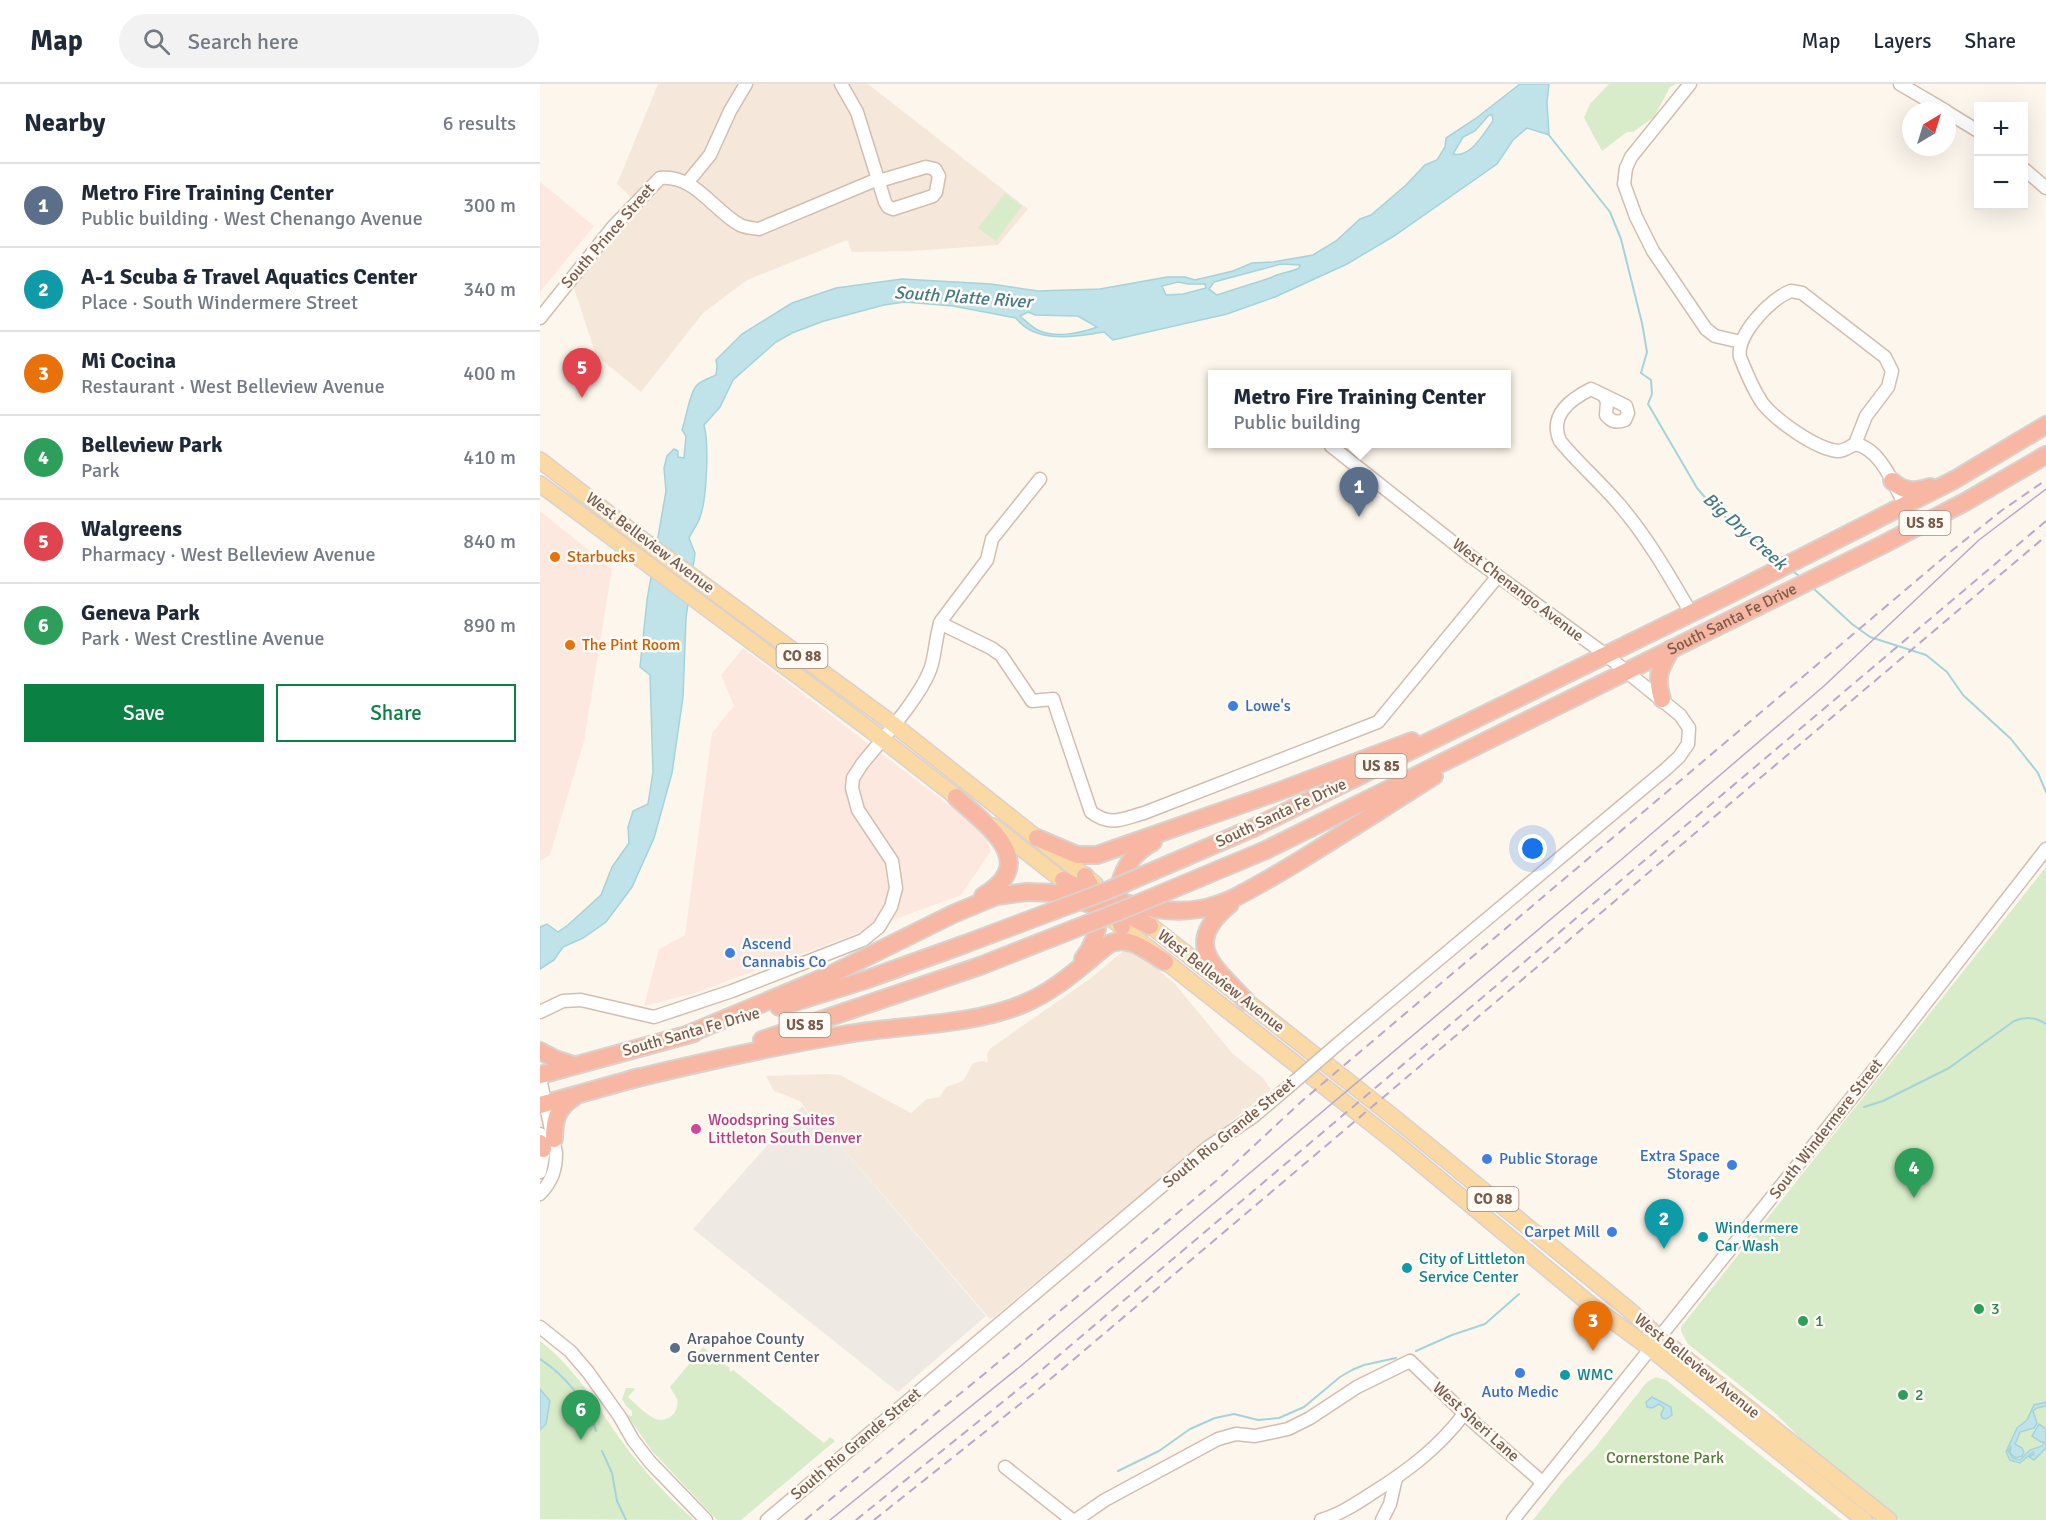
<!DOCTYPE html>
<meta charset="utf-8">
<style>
body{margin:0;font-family:Signika,sans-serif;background:#f2f2f3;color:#1f2937}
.controls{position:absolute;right:18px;top:18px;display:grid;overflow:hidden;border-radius:0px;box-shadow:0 6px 24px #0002}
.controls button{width:54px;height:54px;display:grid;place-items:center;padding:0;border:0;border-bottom:2px solid #e0e1e3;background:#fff;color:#1f2937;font:30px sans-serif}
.compass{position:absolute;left:1362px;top:18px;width:54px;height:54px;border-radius:50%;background:#fff;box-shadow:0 6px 24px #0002;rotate:38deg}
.you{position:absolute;left:993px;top:765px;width:21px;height:21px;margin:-15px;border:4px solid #fff;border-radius:50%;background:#1a73e8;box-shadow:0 0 0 9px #1a73e833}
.badge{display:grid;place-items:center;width:39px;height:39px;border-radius:50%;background:#0b8043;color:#fff;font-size:20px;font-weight:700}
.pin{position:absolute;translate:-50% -50px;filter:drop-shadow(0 2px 3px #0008)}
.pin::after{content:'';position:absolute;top:32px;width:21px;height:18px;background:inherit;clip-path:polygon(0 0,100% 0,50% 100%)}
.popup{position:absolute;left:668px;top:286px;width:303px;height:78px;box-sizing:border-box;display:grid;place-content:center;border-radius:0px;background:#fff;filter:drop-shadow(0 2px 4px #0005);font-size:20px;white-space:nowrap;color:#747a83}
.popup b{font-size:22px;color:#1f2937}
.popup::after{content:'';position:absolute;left:50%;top:100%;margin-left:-12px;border:12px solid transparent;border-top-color:#fff}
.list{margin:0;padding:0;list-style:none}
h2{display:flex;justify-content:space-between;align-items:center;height:78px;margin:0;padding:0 24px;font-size:26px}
h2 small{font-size:20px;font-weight:400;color:#747a83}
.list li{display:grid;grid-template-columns:39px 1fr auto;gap:18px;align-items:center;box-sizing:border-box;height:84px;padding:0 24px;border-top:2px solid #e0e1e3}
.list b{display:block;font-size:22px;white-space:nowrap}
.list p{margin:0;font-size:20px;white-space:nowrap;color:#747a83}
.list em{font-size:20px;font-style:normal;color:#747a83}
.actions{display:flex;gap:12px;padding:18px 24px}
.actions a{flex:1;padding:14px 0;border:2px solid #0b8043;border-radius:0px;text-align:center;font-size:21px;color:#0b8043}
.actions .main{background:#0b8043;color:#fff}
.icon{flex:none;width:33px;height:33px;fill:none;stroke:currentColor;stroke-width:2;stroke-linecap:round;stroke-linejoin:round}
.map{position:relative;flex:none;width:1506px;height:1436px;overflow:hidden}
header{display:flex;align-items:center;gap:36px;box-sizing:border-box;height:84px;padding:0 30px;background:#fff;border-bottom:2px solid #e0e1e3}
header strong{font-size:28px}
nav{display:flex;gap:33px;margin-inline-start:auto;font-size:21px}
.search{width:420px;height:54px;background:#f2f2f3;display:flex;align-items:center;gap:15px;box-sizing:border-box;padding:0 21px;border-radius:33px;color:#747a83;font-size:22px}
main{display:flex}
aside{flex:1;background:#fff}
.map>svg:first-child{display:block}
</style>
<header>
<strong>Map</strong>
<div class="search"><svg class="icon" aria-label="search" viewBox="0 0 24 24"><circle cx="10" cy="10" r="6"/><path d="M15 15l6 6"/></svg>Search here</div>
<nav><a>Map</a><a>Layers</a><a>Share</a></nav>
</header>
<main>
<aside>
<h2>Nearby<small>6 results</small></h2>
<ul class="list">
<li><span class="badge" style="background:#5c6f8a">1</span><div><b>Metro Fire Training Center</b><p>Public building · West Chenango Avenue</p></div><em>300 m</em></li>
<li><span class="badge" style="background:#0f9aa8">2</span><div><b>A-1 Scuba &amp; Travel Aquatics Center</b><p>Place · South Windermere Street</p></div><em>340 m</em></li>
<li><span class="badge" style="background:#e8710a">3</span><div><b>Mi Cocina</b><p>Restaurant · West Belleview Avenue</p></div><em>400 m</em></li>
<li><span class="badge" style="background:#2e9e5b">4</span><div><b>Belleview Park</b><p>Park</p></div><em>410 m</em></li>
<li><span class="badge" style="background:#e0444e">5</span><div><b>Walgreens</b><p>Pharmacy · West Belleview Avenue</p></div><em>840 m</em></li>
<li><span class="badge" style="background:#2e9e5b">6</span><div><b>Geneva Park</b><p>Park · West Crestline Avenue</p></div><em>890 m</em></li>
</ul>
<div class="actions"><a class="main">Save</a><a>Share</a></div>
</aside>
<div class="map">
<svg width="1506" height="1436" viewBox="0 0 1506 1436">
<rect width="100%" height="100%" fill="#fdf6ec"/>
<!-- residential -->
<g fill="#f5e8da">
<polygon points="118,0 328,0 488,125 458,161 372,167 312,168 307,156 207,196 163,229 101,308 56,271 33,201 96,118 77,100"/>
<polygon points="589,862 635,900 692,969 723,994 731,1006 642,1076 453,1234 449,1234 281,1039 273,1035 260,1017 234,1007 226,992 287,990 300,991 371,1029 387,1015 400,1013 406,1003 423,997 433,979 441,977 448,978 447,970 451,964 551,894"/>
</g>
<!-- commercial -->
<g fill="#fde8e0">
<polygon points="0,98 54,142 0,208"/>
<polygon points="0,427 72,485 44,657 10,771 0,777"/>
<polygon points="203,564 443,747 451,767 421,811 155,909 104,922 119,865 145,851 172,649 194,622 181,591"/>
</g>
<!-- industrial -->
<polygon fill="#efe9e4" points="262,1022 273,1035 281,1039 446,1232 358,1308 153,1145"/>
<!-- green -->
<g fill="#d8ecc9">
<polygon points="1069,0 1136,0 1130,3 1114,33 1093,48 1087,48 1062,67 1044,34 1050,20"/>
<polygon points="465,109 482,122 456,157 438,144"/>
<polygon points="1506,783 1506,1436 1360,1436 1271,1365 1236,1330 1148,1260 1141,1247 1141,1243"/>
<path d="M0 1257C32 1282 49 1309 71 1342 94 1376 123 1409 154 1436L0 1435Z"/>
<path d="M163 1263 171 1270 168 1275 172 1278 175 1275 181 1280 183 1279 190 1284 189 1286 191 1288 193 1286 284 1359 290 1353 295 1357 201 1436H177L112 1367 87 1331 92 1332V1327L86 1322 82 1315 86 1304H93L95 1305 88 1313C96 1320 106 1331 116 1335 128 1339 140 1328 137 1315 135 1311 132 1307 130 1303Z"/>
<polygon points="1116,1293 1126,1296 1302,1436 993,1436 1022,1399 1053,1366 1107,1298"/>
</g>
<!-- water -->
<g fill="#bfe3e8" stroke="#a5d3da" stroke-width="1.5" fill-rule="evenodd">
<path d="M980 0H1009L1007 18 1009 51 987 44 973 56 957 80 854 152 807 180 735 213 687 230 573 256 564 248C536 253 495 260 476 234L413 222 365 218 344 221 284 237 252 249 236 258 193 296 180 323 164 341C169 359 167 415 160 433 158 440 152 447 149 454L155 469 146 534 143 613 132 689 114 754 92 803 66 838 43 854 23 863 14 876 0 885V843L7 840 18 848 28 841 61 811 72 783 89 759 88 743 93 727 108 720 113 688 110 591 100 583 107 516 126 407 124 384 127 372 134 365 138 367V373L144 374 146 352 142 346C146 335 150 306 158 300 163 296 170 294 176 291L177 282 176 276 202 250 252 219 296 204 362 195 451 200 498 207 560 205 627 193H645L655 196 693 187 712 179 733 178 773 171 796 157 820 135 831 131 866 101 885 81 897 76 905 63 906 54 935 35ZM949 31H952L953 37C943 50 931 74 913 70L923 53 935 47ZM741 180 760 181 759 184C750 189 740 188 730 194L677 211 669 205 674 198ZM638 198 648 200H665L666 204 643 210 626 211 622 202ZM488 228 495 231 538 232 557 243C541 249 517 254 500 247 492 244 486 237 480 232Z"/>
<polygon points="0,1305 10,1317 6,1340 0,1346"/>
<polygon points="1112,1313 1131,1323 1132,1331 1126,1335 1122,1334 1121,1330 1124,1324 1119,1320 1112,1324 1107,1323 1106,1318"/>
<polygon points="1506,1318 1506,1322 1497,1324 1493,1327 1497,1339 1494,1344 1480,1348 1475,1360 1482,1364 1484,1368 1482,1372 1476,1374 1470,1369 1471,1362 1468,1367 1473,1374 1480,1376 1490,1366 1502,1362 1504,1358 1501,1358 1492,1352 1499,1340 1506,1345 1506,1364 1494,1376 1489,1373 1494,1370 1493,1368 1480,1379 1470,1376 1466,1368 1477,1344 1487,1336 1494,1321"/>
</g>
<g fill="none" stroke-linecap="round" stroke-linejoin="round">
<!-- stream -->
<g stroke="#a5d3da" stroke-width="2">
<polyline points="1008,50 1070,128 1081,155 1102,239 1107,268 1101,289 1111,296 1112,310 1108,320 1157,404 1168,417 1193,440 1241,477"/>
<polyline points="1252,487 1262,494"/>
<polyline points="1273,504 1312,540 1330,553 1386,571 1407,588 1423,611 1471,655 1498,689 1506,708"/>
<path d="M1324 1023 1343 1017 1409 984 1474 937C1486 932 1496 933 1506 940"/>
<polyline points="876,1267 912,1251 945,1240 979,1210"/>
<path d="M0 1275C25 1291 48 1319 56 1347"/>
<polyline points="62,1367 72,1389 77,1417 86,1436"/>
<polyline points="578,1387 619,1367 650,1345 675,1334 694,1330 718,1336 739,1334 764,1323 800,1293 812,1286 824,1281 856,1274"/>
</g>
<!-- minor casing -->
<g stroke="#d1beb0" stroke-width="15">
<g id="minor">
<polyline points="301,0 317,28 345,118 348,123 353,125 393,112 396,108 399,92 395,85 386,83 339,97"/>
<polyline points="1150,0 1091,73 1086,84 1084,100 1096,133 1113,167 1166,245 1175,252 1201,258"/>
<polyline points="1360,0 1406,27"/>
<polyline points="1407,28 1438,47"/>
<polyline points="1484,85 1506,104"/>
<polyline points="147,99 170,71 190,27 206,0"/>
<path d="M1251 207 1262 209 1345 273 1352 287 1348 303 1326 332 1315 360C1309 363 1304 367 1298 367 1276 365 1237 337 1223 320 1213 306 1206 288 1200 273 1196 251 1231 214 1251 207Z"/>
<path d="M0 234 73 143 120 94C154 90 173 126 200 141 206 144 213 144 219 145L338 95"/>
<path d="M1064 311 1067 318 1066 331C1072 338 1076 339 1085 336L1088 329 1086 322 1051 305C1029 316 1009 332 1020 357 1038 379 1059 397 1077 418 1106 451 1129 491 1151 529"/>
<path d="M1315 360C1340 364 1354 401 1365 421"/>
<polyline points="791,362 929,471 1066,571 1140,631 1149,644 1148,660 1139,673 1126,685 799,959"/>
<path d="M400 539 451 564 461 571 492 617 513 615 551 728C571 743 582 735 604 729L838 638 958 492"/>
<path d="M0 928 23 917 41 916 114 933 192 907 323 856 339 843 351 823 356 804 352 777 318 726 312 704 313 694 322 680C342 655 379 615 390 586 396 570 395 553 401 537L447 476 452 455 500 395"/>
<path d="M0 994 16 1069C16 1086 12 1097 0 1110"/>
<polyline points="0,1050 3,1072 0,1088"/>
<polyline points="0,1243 30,1267 48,1288 80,1333 93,1356 110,1378 166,1436"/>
<polyline points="465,1383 532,1436"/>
<polyline points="227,1436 667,1064 714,1032 747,1004"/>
<polyline points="536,1436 565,1416 678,1355 696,1350 715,1352 748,1345 770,1334 817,1303 870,1277 930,1335 1002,1398"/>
<path d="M781 1436C801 1430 817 1419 834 1408 869 1386 899 1363 924 1330"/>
<polyline points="842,1436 850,1420 856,1394"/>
<polyline points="973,1436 1325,997 1506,765"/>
</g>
</g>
<!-- major casing -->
<g stroke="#dad1cd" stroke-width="18">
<g id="major">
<polyline points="0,376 99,453 353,640 555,800"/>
<polyline points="0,400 333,648 424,719"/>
<polyline points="453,742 531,803"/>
<polyline points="601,834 856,1035 1088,1225 1120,1254 1349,1436"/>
<polyline points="573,836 856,1059 1051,1221 1111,1265 1324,1436"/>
</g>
</g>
<!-- highway casing -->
<g stroke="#dad1cd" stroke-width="20">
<g id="highway">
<path d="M1352 397C1364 408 1375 408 1390 403"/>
<path d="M1122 615C1115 591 1120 586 1131 565"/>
<path d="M416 713C445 741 502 777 443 812"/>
<polyline points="713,744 1190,510 1414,396 1506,341"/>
<polyline points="497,754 537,771 557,771 737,708 872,657"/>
<path id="s1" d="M726 766 1342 461 1425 418 1506 371"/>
<path d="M523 796C561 815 617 832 660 825 689 820 714 803 739 789 791 758 843 724 894 692"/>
<path d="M690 820C640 861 675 883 707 918"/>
<path d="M582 843C570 811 582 774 613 758"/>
<path d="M543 875C563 850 562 819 545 792"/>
<polyline points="239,923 325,896 425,860"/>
<polyline points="144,952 292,890 413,830 456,812 487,808 515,809 591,833 610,842"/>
<polyline points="222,956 440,882"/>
<polyline points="0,967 15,975 33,981"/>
<polyline points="0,991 154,949"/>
<path d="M89 996C162 978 234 962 308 950 361 941 434 941 483 920 517 906 541 882 569 860 589 850 608 868 625 878"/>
<polyline points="0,1021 100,993"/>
<path d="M14 1055C14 1036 17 1024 34 1013"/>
<polyline points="0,1059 3,1065"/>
</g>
</g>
<!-- minor -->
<use href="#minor" stroke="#fff" stroke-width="12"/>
<!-- major -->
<use href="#major" stroke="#fbd9a5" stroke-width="15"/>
<!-- highway -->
<use href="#highway" stroke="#f7b7a3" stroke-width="16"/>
<!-- tram -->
<polyline stroke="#b9a8c9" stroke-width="1.5" points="290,1436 482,1281 1082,775 1284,602 1439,456 1506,405"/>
<!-- rail -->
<g stroke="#b9a8c9" stroke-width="2" stroke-dasharray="9 6" stroke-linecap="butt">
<polyline points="265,1436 443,1291 676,1097 762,1017 1409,469 1461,427 1506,396"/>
<polyline points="316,1436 485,1300 1506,437"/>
<polyline points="334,1436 494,1309 1506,452"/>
</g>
<!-- minor-bridge casing -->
<g stroke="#d1beb0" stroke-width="15" stroke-linecap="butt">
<polyline id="minor-bridge" points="747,1004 799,959"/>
</g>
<!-- highway-bridge casing -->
<g stroke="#dad1cd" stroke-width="20" stroke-linecap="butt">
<g id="highway-bridge">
<polyline points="425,860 569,806 713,744"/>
<polyline points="440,882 585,825 726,766"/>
</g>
</g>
<!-- minor-bridge -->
<use href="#minor-bridge" stroke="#fff" stroke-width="12"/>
<!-- highway-bridge -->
<use href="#highway-bridge" stroke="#f7b7a3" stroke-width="16"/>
</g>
<!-- markers -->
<g fill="#e8710a" stroke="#fffaf3" stroke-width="2">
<circle cx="15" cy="473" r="6"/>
<circle cx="30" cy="561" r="6"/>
</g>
<g fill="#3f7fe0" stroke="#fffaf3" stroke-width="2">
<circle cx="693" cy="622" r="6"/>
<circle cx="190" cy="869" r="6"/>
<circle cx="947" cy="1075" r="6"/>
<circle cx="1192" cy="1081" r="6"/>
<circle cx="1072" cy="1148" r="6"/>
<circle cx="980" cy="1289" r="6"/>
</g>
<circle fill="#d1479c" stroke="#fffaf3" stroke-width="2" cx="156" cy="1045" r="6"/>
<g fill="#0f9aa8" stroke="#fffaf3" stroke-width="2">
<circle cx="1163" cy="1153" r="6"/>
<circle cx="867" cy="1184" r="6"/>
<circle cx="1025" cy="1291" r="6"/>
</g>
<g fill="#2e9e5b" stroke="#fffaf3" stroke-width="2">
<circle cx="1439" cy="1225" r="6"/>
<circle cx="1263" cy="1237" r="6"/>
<circle cx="1363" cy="1311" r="6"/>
</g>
<circle fill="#5c6f8a" stroke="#fffaf3" stroke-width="2" cx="135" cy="1264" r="6"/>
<g text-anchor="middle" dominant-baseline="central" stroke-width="5" stroke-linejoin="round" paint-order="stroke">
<!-- shield labels -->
<g fill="#fffaf3" stroke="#a28b7f" stroke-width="1.5">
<rect x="1359.5" y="427" width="51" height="24" rx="4.5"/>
<rect x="236.5" y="560" width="51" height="24" rx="4.5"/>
<rect x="815.5" y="670" width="51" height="24" rx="4.5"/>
<rect x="239.5" y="929" width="51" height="24" rx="4.5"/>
<rect x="927.5" y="1103" width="51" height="24" rx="4.5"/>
</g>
<g font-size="15" font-weight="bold" fill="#7a5c4d">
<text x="1385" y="439">US 85</text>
<text x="262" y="572">CO 88</text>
<text x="841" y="682">US 85</text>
<text x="265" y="941">US 85</text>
<text x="953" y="1115">CO 88</text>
</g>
<!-- street labels -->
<g font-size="16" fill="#7a5c4d" stroke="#fffaf3">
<text transform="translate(68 152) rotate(-49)">South Prince Street</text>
<text transform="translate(110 459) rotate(37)">West Belleview Avenue</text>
<text transform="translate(978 506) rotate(37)">West Chenango Avenue</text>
<text stroke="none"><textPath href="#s1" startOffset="520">South Santa Fe Drive</textPath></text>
<text transform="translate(741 729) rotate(-25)">South Santa Fe Drive</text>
<text transform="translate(681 897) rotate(38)">West Belleview Avenue</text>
<text transform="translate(151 948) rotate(-16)">South Santa Fe Drive</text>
<text transform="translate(1286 1045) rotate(-52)">South Windermere Street</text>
<text transform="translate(689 1049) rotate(-39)">South Rio Grande Street</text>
<text transform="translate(1157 1282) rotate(39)">West Belleview Avenue</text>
<text transform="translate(936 1338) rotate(42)">West Sheri Lane</text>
<text transform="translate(316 1360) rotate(-40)">South Rio Grande Street</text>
</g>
<!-- food labels -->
<g font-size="16" fill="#c56008" stroke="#fffaf3" text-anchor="start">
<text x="27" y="473">Starbucks</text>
<text x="42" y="561">The Pint Room</text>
</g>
<!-- shop labels -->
<g font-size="16" fill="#366cbe" stroke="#fffaf3" text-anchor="start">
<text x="705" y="622">Lowe's</text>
<text x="202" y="860">Ascend<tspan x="202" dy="18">Cannabis Co</tspan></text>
<text x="1180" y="1072" text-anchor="end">Extra Space<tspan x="1180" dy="18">Storage</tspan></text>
<text x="959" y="1075">Public Storage</text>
<text x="1060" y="1148" text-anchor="end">Carpet Mill</text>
<text x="980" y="1308" text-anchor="middle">Auto Medic</text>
</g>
<!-- hotel labels -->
<g font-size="16" fill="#b23c85" stroke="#fffaf3" text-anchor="start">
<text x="168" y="1036">Woodspring Suites<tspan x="168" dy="18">Littleton South Denver</tspan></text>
</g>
<!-- culture labels -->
<g font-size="16" fill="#0d838f" stroke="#fffaf3" text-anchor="start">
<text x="1175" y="1144">Windermere<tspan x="1175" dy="18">Car Wash</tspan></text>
<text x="879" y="1175">City of Littleton<tspan x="879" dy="18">Service Center</tspan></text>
<text x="1037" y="1291">WMC</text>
</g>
<!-- leisure labels -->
<g font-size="16" fill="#27864d" stroke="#fffaf3" text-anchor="start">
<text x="1451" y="1225">3</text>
<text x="1275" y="1237">1</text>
<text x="1375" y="1311">2</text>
</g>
<!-- service labels -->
<g font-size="16" fill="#4e5e75" stroke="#fffaf3" text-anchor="start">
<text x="147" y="1255">Arapahoe County<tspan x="147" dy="18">Government Center</tspan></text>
</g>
<!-- park labels -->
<g font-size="16" fill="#537a41" stroke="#fffaf3">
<text x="1125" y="1374">Cornerstone Park</text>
</g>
<!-- water labels -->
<g font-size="18" font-style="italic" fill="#437c86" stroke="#fffaf3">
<text transform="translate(423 213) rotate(4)">South Platte River</text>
<text transform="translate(1205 447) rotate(42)">Big Dry Creek</text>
</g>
</g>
</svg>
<div class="controls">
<button>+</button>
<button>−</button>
</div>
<svg class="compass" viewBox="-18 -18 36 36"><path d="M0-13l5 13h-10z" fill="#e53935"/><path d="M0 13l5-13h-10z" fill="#747a83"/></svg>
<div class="you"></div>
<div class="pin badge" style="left:819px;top:433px;background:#5c6f8a">1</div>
<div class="popup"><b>Metro Fire Training Center</b>Public building</div>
<div class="pin badge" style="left:1124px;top:1165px;background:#0f9aa8">2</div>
<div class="pin badge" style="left:1053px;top:1267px;background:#e8710a">3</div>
<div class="pin badge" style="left:1374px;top:1114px;background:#2e9e5b">4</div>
<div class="pin badge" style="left:42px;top:314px;background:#e0444e">5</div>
<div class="pin badge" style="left:41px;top:1356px;background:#2e9e5b">6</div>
</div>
</main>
